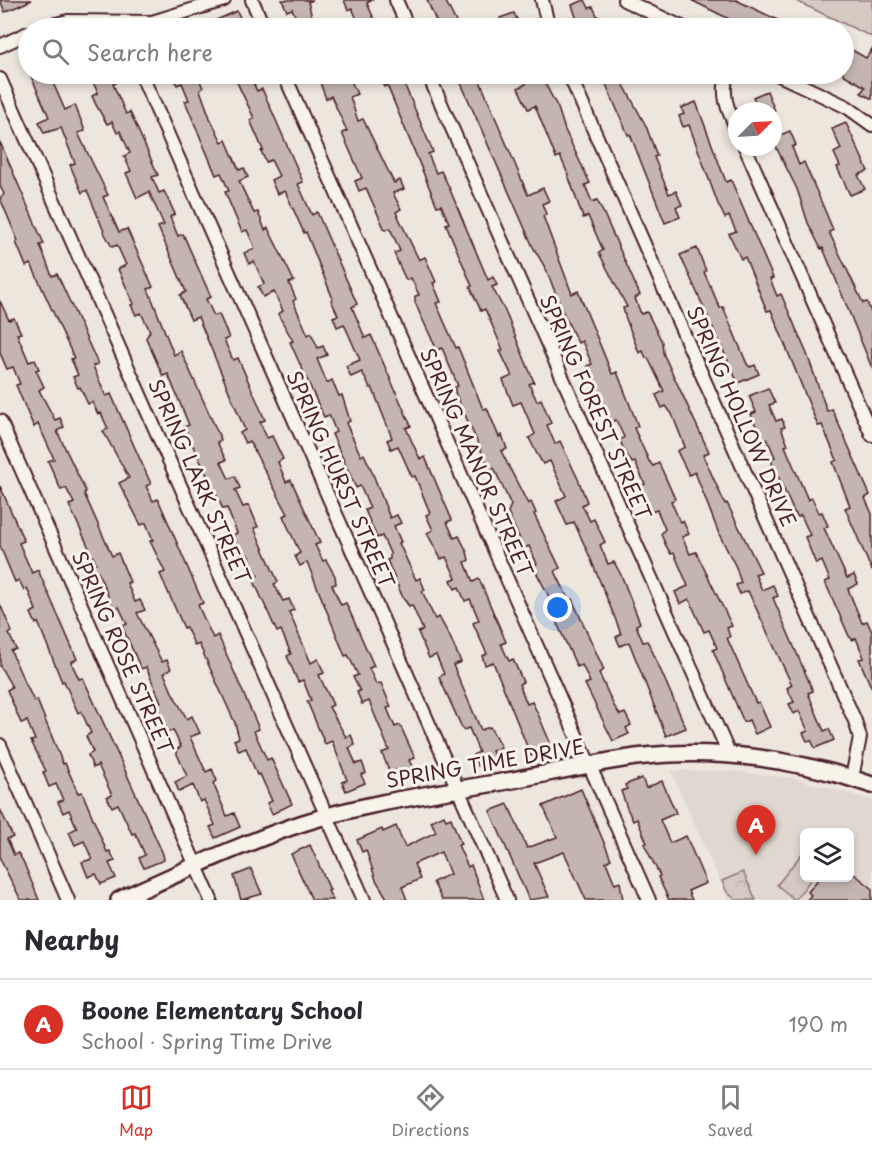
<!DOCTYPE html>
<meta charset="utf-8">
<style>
body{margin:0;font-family:"Playpen Sans",sans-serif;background:#f2f2f3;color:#2b2b33}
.controls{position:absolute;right:18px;bottom:18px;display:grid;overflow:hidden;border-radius:9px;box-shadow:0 3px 9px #0003}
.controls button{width:54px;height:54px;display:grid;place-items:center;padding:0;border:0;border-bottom:2px solid #e1e1e2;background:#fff;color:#2b2b33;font:30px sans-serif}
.compass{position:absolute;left:728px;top:102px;width:54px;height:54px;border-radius:50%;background:#fff;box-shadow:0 3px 9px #0003;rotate:66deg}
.you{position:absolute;left:558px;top:608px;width:21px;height:21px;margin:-15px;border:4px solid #fff;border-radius:50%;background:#1a73e8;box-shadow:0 0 0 9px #1a73e833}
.badge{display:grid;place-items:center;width:39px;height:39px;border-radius:50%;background:#d93025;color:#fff;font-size:20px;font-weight:700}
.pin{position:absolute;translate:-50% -50px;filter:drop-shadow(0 2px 3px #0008)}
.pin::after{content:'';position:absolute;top:32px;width:21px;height:18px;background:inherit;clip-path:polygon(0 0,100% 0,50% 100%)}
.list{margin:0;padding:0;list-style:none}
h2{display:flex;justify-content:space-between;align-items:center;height:78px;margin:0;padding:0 24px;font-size:26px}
h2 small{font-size:20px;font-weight:400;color:#7c7c81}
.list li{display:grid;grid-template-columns:39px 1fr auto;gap:18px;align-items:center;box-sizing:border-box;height:90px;padding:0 24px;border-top:2px solid #e1e1e2}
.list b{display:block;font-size:22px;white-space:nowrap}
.list p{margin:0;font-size:20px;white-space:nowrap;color:#7c7c81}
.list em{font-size:20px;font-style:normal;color:#7c7c81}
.icon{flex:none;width:33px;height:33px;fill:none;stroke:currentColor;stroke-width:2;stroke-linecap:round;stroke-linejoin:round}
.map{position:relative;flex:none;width:872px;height:900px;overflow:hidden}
.search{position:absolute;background:#fff;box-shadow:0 3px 9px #0003;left:18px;right:18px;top:18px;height:66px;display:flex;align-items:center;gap:15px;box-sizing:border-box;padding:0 21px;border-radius:33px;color:#7c7c81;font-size:22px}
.sheet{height:168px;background:#fff}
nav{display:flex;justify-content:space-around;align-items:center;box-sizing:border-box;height:84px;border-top:2px solid #e1e1e2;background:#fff;font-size:16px;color:#7c7c81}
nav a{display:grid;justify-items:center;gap:3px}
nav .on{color:#d93025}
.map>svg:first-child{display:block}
</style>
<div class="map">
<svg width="872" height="900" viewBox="0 0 872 900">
<defs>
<pattern id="park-crowns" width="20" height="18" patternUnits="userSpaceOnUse" patternTransform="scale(1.5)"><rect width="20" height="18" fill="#d5c9c2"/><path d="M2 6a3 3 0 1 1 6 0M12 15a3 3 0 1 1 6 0" fill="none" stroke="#b8aca7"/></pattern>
</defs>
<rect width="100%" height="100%" fill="#ece6dd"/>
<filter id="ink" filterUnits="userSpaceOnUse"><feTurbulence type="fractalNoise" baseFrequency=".0167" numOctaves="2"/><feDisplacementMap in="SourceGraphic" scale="12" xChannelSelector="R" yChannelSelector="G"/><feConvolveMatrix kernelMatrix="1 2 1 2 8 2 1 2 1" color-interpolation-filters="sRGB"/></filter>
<g filter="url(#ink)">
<!-- built -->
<path fill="#e0d7d0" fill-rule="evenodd" d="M671 771H731L793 778 872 800V900H728ZM804 832H850V878H804Z"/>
<!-- green -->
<g fill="#d5c9c2" stroke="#907476" stroke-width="1.5">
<polygon points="794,0 872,0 872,37"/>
<polygon points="804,851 804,878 812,878 795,900 777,885"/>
</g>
<!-- park -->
<polygon fill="url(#park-crowns)" stroke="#907476" stroke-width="1.5" points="743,872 756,900 736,900 727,892 722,881"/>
<!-- building -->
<g fill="#c4b5b0" stroke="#4a1f2b" stroke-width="1.5">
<polygon points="0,0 32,0 5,12"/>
<polygon points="282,0 313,0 308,2 315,28 301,28 292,9 287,11"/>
<polygon points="344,0 372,0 367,3 378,28 361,28 352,8 348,10"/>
<polygon points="427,0 445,0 459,28 439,28"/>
<polygon points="585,0 589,8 593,7 601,24 591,28 579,26 572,5"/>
<polygon points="691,0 736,0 794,28 754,28 733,21"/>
<polygon points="237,11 241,20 233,24 235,28 198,28"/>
<polygon points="514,13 521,28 504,28 500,18"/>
<polygon points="843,45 866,58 872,49 872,99 861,93 865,87 843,74"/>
<polygon points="30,74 49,74 65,110 75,105 85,131 78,133 108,195 103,197 119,232 127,229 153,287 148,289 174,355 181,351 221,440 217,442 226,460 221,462 229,479 235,476 240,488 235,490 243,507 249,505 258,527 254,528 278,582 274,584 283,601 289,599 294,610 289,612 311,663 318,659 324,673 319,675 333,705 329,707 346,737 351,735 355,745 349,748 356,764 362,762 366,773 361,775 365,783 346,791 342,782 347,780 332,741 325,744 307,701 311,700 303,680 298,682 287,656 291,654 281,630 277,632 253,579 258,576 248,555 242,558 233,535 237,533 227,508 223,509 184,427 189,425 168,374 163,376 146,338 150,331 141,313 136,315 131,305 134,304 118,269 126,265 117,245 112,247 105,234 87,190 82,193 70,165 75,163 61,128 44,133 39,122 49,117"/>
<polygon points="89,74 112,74 116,83 113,84 126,114 130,112 158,175 152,177 159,193 164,191 175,214 170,217 178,236 183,234 211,297 206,299 214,316 219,314 229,338 224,340 233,360 238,358 257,401 265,420 260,422 267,438 272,436 283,459 278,462 286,482 291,480 320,543 315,545 323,561 326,560 335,576 336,584 332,585 341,605 346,603 374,666 369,668 376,684 381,683 391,707 387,708 395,727 400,725 415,758 409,760 414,771 403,776 400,769 390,773 382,753 389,750 369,701 362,704 357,692 360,691 353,677 358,675 348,655 345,656 307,562 300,566 295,556 300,553 283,516 288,514 249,441 245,443 240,433 245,430 198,317 191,320 180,295 186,292 158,227 164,225 149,192 137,198 126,173 131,171 124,156 130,153 120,131 117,133 112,122 107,124 96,105 92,96 98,93"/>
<polygon points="172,74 203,74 198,76 203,88 200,90 210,118 222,142 226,140 239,170 244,168 248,177 239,181 254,213 258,212 265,230 268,228 294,281 289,283 296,299 293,301 308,335 311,333 318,348 323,346 327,355 317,359 327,383 332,380 339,396 342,395 350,421 346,423 361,456 364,454 371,469 390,518 397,515 401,523 394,526 401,542 399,543 416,580 420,578 425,590 422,591 435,619 439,617 450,637 461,662 453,665 481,730 490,727 501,747 492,751 496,759 478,766 473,755 479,752 469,728 463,730 439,677 444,674 436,655 429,658 418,632 423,630 412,605 409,606 403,598 387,560 390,559 390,553 382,536 377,538 365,510 370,508 360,486 356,488 332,434 336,432 329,415 324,417 290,342 293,341 278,314 283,311 274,292 263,297 258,287 264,284 254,261 249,264 244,253 255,248 247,230 242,232 225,192 229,191 221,173 216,175 185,101 189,100 182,83 177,85"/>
<polygon points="233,74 249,74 257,91 262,89 268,102 303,182 298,184 312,215 317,212 357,304 352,307 365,338 371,335 411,426 406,428 413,444 420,459 425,457 452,520 447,522 454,538 459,536 467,552 469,560 465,562 473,582 479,579 506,642 501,644 509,661 513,659 523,682 519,684 527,704 532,702 538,714 552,747 531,756 493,662 485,665 482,656 487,654 473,623 479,620 470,599 465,601 459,587 455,589 451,580 456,578 446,557 441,559 427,533 433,530 426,515 430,513 415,476 412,477 398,446 391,449 387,440 392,438 372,387 370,388 362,372 351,377 346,366 360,360 344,324 337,327 333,317 338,315 331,300 333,299 306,232 304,233 285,191 277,194 271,180 279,176 271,160 266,162 261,151 263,150 250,120 254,118"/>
<polygon points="317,74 336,74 338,79 348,74 357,94 350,97 358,121 363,119 394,183 400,180 404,189 393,193 401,209 396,212 419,260 425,257 436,282 433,283 441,302 436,303 443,319 456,348 458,347 483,409 487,408 499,437 502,435 507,449 501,451 528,504 531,502 536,513 534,514 560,568 555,571 569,600 572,599 604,670 599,673 614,706 620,715 625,713 631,725 626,728 629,734 613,741 585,684 590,682 582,665 577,667 552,612 556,610 533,566 537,564 529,546 524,548 513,524 508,512 511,505 494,468 490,470 460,404 455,392 455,387 458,386 442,348 437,350 420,314 415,302 415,296 419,295 411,278 406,280 399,265 394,253 400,251 390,228 385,230 366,188 359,191 355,181 362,178 342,133 347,131 331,96 326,99"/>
<polygon points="382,74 400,74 433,152 428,154 436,173 441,171 448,185 488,280 493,277 497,285 492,287 505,311 534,382 529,384 537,401 541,399 551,423 547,425 555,444 560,441 578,479 587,502 582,505 590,521 594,519 605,542 600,545 608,564 614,562 622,577 640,623 636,625 643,642 647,641 650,646 686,728 666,736 629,642 620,646 616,637 621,634 615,618 589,555 574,522 567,525 556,501 566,496 550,461 543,464 537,454 529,438 535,434 521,402 513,405 503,380 512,376 500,351 503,350 485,309 481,311 470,287 472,286 446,224 449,223 441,205 437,206 387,85 384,87 381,79 384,77"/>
<polygon points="457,74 477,74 528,195 543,188 549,201 542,204 546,214 543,216 572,294 578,291 612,374 617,372 638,426 634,428 649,461 653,466 659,463 675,499 671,501 680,522 683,521 689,534 682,537 690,554 696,552 732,626 727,628 730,637 727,638 756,703 759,702 770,727 755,734 749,720 744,722 739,711 713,650 717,648 709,630 704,632 689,599 680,604 675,592 688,586 674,553 671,554 666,546 661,534 665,529 657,510 651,512 640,486 645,484 635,462 632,463 626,454 620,441 624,437 616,420 611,422 587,366 592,364 582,341 578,343 564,315 546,269 533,247"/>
<polygon points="521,74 540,74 558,108 565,130 590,183 585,185 592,202 597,200 604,214 640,295 635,298 641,314 647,312 662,342 663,353 709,452 703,455 725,504 727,503 761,572 755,574 762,590 773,585 778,596 773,598 813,691 808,693 813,705 824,731 829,729 834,740 815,748 811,740 807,741 803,733 808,731 799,711 794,714 789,704 794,702 787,688 792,685 748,591 740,594 736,585 741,583 736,567 719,534 695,472 689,475 677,451 685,447 672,414 666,406 662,408 656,395 664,391 648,358 646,358 643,351 639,353 625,316 623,308 627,307 599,253 603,250 588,216 583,218 567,172 560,156 556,158 535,106 528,109 518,88 526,84"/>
<polygon points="619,76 646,126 657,156 654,157 669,194 676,191 682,205 676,207 680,217 665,223 630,134 628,135 605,82"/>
<polygon points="767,91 775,111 759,111 753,97"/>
<polygon points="696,102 726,182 731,180 773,278 770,279 777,296 781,294 807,354 827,411 832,409 870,495 865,498 872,514 872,571 845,508 850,506 833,462 837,460 822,425 818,426 771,310 767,311 745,257 741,259 729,234 736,231 729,216 725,218 718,204 689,125 683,127 679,116 684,114 681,108"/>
<polygon points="846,123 868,171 858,175 865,189 850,195 837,167 840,166 834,153 841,149 832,129"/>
<polygon points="790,131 796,145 792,147 799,165 804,162 826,213 833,230 829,232 863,303 867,302 872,315 872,368 823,248 821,249 808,223 797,189 773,141 773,138"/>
<polygon points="0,142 44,244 40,245 45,258 52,276 57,274 64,289 98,364 93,366 98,378 106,396 111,394 151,484 146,486 153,501 158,499 203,603 198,605 205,621 213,638 218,635 259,729 254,731 267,760 271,758 292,804 272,814 267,803 272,801 260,774 257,775 246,748 239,751 234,740 239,738 235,723 199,644 195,646 186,627 184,628 160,574 165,572 150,541 153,540 146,523 141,525 119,483 129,478 103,431 108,429 101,413 98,414 92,402 88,404 80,387 78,388 73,377 78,375 71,359 74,358 31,264 26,266 16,242 18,241 0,198 4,194 0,186"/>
<polygon points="697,248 706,271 704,272 720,308 723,307 747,364 750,367 755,365 759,374 738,383 680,255"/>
<polygon points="0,301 9,320 14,318 21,333 17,334 29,362 35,360 39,369 36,370 44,387 39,390 55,420 60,418 64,427 57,431 86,492 84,493 112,556 118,553 130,582 127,583 135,602 140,600 145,610 137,613 162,662 167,660 171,669 164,673 172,692 187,719 192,716 200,733 190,737 206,772 212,769 217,781 213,783 227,816 234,813 240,827 215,838 210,827 215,825 204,800 200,802 193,785 179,792 175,782 187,776 177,754 177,749 181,747 173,730 168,732 163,720 156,704 161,702 146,667 141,669 122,626 127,624 119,607 114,610 98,572 86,577 82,569 96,563 69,505 74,503 66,488 61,490 48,461 54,459 46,441 38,424 34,427 28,414 16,385 20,384 13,367 7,369 0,353"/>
<polygon points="768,388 775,403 769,405 776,421 782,419 785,427 781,428 788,445 785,446 808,500 812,498 819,513 822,512 828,526 824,528 847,578 854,575 858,584 848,589 862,623 867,621 872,632 872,689 859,659 864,658 856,638 853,640 849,636 825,582 830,580 822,561 816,564 805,537 810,535 801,515 798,517 794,512 772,463 772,458 775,457 767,439 762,441 751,414 756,412 749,396"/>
<polygon points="0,486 24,541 19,543 32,573 38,570 77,659 71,662 79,679 83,678 163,854 164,860 144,868 139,858 145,855 135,833 132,834 118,804 112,807 107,797 112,795 98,765 93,768 88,755 93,752 86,736 91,733 81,711 78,713 64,681 62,682 38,622 36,624 31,613 36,610 27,588 24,590 19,580 15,582 0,546"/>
<polygon points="0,604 12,632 9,634 16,649 11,651 20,672 34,701 37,700 63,764 65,763 78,793 82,792 107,852 110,851 115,861 109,863 116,878 101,884 96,874 88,877 82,862 92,859 84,841 75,845 69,832 77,828 69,810 63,813 58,802 63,800 56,784 49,787 43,772 46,771 31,741 35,740 27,721 21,723 7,690 12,687 0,666"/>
<polygon points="642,778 646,788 662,781 676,813 660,820 670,843 686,836 706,883 688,891 692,900 669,900 658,877 660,876 644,844 647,843 637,819 633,821 627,808 621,791 627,789 625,785"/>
<polygon points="581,789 611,859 606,862 615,884 620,882 623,900 586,900 564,852 534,863 549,897 529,900 490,811 508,804 527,848 557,837 543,806"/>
<polygon points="0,809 13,837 7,839 14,855 18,853 23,861 39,900 21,900 0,859"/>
<polygon points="444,815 446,820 451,818 461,844 458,845 468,867 471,865 484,900 442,900 433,882 450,874 441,852 414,864 420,879 402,887 407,900 388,900 376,880 366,850 362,852 357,840 382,829 383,832 396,826 405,847 436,832 431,821"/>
<polygon points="310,845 330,890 328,891 333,900 312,900 291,854"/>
<polygon points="251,869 262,894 241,900 234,876"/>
<polygon points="849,870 872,888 872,900 807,900 811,895 808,892 819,878 849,878"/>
</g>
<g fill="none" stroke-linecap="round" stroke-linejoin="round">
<!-- minor casing -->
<g stroke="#4a1f2b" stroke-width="16">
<g id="minor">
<polyline points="252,0 264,28"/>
<polyline points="396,0 408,28"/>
<polyline points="542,0 549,28"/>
<polyline points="624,0 684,28"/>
<polyline points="39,28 68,21 152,22 224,0"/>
<polyline points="0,46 28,33"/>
<polyline points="141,74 507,900"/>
<polyline points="284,74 649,900"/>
<polyline points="428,74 730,756"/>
<polyline points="569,74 855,721 860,737 852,778"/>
<path d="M727 74C721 96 728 110 737 130"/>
<polyline points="777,74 847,107 872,125"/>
<polyline points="0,79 364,900"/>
<polyline points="745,147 872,435"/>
<polyline points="0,421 211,900"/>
<polyline points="0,745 68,900"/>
</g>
</g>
<!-- tertiary casing -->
<g stroke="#4a1f2b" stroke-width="20">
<path id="tertiary" d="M119 900C179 873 240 844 303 823 369 802 439 793 507 781 550 773 593 763 636 757 715 747 797 759 872 785"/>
</g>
<!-- minor -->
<use href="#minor" stroke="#f7f3e8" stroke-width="12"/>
<!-- tertiary -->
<use href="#tertiary" stroke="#f7f3e8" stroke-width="15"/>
</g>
</g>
<g text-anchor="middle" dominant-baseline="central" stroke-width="6" stroke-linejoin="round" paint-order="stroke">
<!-- street labels -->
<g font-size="20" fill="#4a1f2b" stroke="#f7f3e8">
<text transform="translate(596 407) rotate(66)">SPRING FOREST STREET</text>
<text transform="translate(742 416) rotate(66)">SPRING HOLLOW DRIVE</text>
<text transform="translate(477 462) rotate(66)">SPRING MANOR STREET</text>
<text transform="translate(341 479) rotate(66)">SPRING HURST STREET</text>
<text transform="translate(200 481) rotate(66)">SPRING LARK STREET</text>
<text transform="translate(123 652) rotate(66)">SPRING ROSE STREET</text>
<text transform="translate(485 763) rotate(-10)">SPRING TIME DRIVE</text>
</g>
</g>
</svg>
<div class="controls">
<button><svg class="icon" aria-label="layers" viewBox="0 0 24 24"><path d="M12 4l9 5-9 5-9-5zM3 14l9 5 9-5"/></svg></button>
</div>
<svg class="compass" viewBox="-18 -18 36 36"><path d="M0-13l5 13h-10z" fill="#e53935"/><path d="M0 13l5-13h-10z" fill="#7c7c81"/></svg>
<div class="you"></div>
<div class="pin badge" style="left:756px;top:855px">A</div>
<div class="search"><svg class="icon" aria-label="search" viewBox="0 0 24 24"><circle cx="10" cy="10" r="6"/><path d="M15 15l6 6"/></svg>Search here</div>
</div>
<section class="sheet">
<h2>Nearby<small></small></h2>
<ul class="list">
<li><span class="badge">A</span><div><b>Boone Elementary School</b><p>School · Spring Time Drive</p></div><em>190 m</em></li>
</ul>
</section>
<nav>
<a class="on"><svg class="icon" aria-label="map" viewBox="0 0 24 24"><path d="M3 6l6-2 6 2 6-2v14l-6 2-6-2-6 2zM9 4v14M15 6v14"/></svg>Map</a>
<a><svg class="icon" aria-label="directions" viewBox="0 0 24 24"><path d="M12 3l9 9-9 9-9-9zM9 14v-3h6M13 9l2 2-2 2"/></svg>Directions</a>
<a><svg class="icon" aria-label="saved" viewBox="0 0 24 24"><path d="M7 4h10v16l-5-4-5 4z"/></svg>Saved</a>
</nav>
